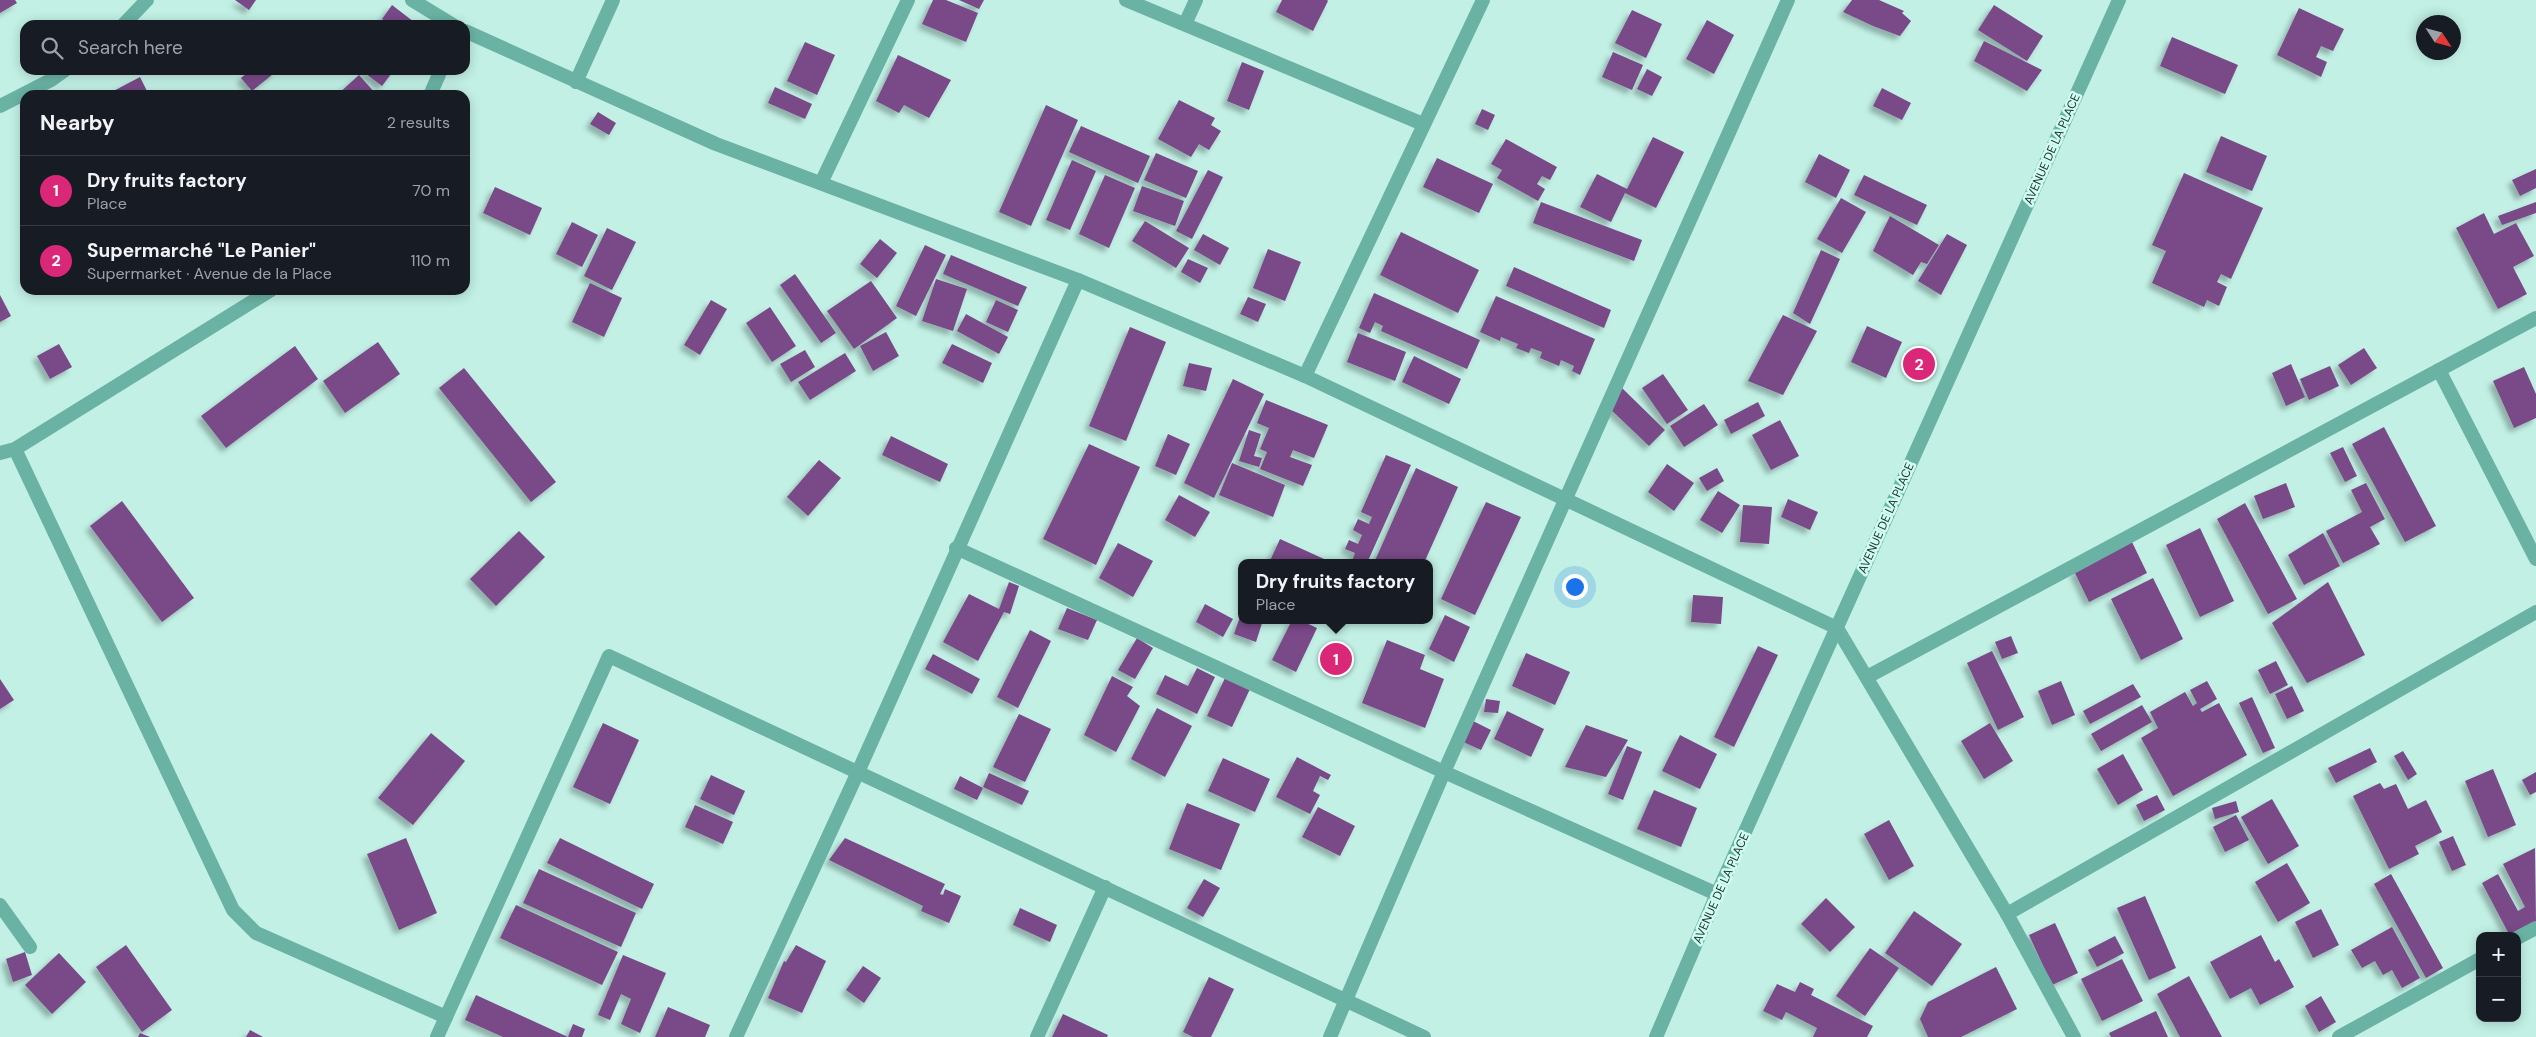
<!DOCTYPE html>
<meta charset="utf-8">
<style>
body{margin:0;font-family:"DM Sans",sans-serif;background:#20242c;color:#f1f3f6}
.controls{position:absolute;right:15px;bottom:15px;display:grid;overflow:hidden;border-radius:10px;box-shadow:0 2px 12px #0003}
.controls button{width:45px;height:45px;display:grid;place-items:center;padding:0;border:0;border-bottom:1px solid #363941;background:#171b24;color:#f1f3f6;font:25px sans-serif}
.compass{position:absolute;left:2416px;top:15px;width:45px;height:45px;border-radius:50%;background:#171b24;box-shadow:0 2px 12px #0003;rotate:126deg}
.you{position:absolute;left:1574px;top:586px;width:18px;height:18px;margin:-12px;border:4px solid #fff;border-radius:50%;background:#1a73e8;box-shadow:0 0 0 8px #1a73e833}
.badge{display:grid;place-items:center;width:32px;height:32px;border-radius:50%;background:#db2777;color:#fff;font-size:16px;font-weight:700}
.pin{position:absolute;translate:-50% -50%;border:2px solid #fff;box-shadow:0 1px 5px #0006}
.popup{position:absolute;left:1238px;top:559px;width:195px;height:65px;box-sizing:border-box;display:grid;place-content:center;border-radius:10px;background:#171b24;filter:drop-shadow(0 1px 4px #0005);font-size:16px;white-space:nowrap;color:#9ea1a6}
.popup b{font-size:19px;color:#f1f3f6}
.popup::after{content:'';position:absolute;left:50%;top:100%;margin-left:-10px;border:10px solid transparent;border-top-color:#171b24}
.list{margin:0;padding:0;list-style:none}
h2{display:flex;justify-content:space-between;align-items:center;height:65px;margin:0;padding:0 20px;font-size:21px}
h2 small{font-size:16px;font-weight:400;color:#9ea1a6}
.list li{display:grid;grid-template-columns:32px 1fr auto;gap:15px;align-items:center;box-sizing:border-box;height:70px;padding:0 20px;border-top:1px solid #363941}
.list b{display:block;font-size:19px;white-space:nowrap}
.list p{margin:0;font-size:16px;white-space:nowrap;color:#9ea1a6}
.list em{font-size:16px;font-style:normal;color:#9ea1a6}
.icon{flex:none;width:28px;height:28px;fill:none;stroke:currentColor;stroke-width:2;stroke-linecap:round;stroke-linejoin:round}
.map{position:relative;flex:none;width:2536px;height:1037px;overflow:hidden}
.search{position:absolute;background:#171b24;box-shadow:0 2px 12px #0003;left:20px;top:20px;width:450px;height:55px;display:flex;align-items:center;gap:12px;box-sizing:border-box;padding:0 18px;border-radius:15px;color:#9ea1a6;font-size:19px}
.panel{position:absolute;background:#171b24;box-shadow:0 2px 12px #0003;left:20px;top:90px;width:450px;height:205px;border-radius:15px}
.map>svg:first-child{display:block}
</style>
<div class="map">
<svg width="2536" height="1037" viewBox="0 0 2536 1037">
<defs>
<filter id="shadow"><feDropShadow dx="-4.5" dy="4.5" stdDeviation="2.5" flood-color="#0004"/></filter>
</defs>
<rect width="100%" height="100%" fill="#c2f0e5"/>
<!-- building -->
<g fill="#794988" filter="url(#shadow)">
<polygon points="0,0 15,0 17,3 0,13"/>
<polygon points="235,0 256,0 249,10"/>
<polygon points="933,0 946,0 978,13 966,42 922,24"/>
<polygon points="959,0 984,0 979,9"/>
<polygon points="1282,0 1327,0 1328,1 1313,31 1276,12"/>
<polygon points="1852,0 1879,0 1904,11 1902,13 1911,21 1900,36 1873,26 1843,12"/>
<polygon points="392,5 418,25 390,25 382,19"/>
<polygon points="1994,5 2043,36 2027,61 1978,30"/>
<polygon points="2299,8 2344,29 2333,51 2321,46 2316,57 2327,62 2321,77 2277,55"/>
<polygon points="1632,10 1662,24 1646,58 1615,43"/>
<polygon points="1707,20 1734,35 1714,74 1686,59"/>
<polygon points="2172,37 2238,65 2225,94 2160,66"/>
<polygon points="1984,41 2042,70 2027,91 1974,61"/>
<polygon points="805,42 835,55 817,95 787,81"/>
<polygon points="1613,52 1643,65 1632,90 1602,77"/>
<polygon points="898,55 951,80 929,118 904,105 899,113 876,101"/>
<polygon points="1242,62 1264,71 1249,110 1227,101"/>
<polygon points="1647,69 1662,77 1652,96 1637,89"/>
<polygon points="251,70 278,70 252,91 241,78"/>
<polygon points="361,70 394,70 382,86"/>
<polygon points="359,75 377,95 337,95"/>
<polygon points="140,77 149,95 106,95"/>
<polygon points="775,87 812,104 805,119 768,103"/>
<polygon points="1882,88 1911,103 1902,120 1873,106"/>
<polygon points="321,90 325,95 314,95"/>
<polygon points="1179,100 1215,118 1211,125 1221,131 1209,150 1199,144 1191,157 1158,139"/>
<polygon points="1046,105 1078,120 1031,226 999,212"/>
<polygon points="1482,109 1495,115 1488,130 1475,124"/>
<polygon points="598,112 616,123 609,135 590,124"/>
<polygon points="1081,126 1150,156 1138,183 1069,152"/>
<polygon points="2221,136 2267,156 2252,191 2206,172"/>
<polygon points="1653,137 1684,152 1656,208 1625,193 1611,222 1580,207 1597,174 1627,189"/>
<polygon points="1506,139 1557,167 1550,180 1542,176 1537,184 1545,189 1538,201 1497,178 1502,170 1491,164"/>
<polygon points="1156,153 1198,171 1186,198 1144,180"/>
<polygon points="1819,154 1850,170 1836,198 1805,182"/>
<polygon points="1437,158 1493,184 1479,213 1423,187"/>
<polygon points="1072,160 1096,171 1070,230 1046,220"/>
<polygon points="2536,169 2536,188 2520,196 2512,180"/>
<polygon points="1208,170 1223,177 1192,239 1176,231"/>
<polygon points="2184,173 2263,208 2231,279 2221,274 2217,282 2227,287 2219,306 2207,300 2204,307 2152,283 2166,251 2152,245"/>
<polygon points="1105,175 1135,188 1109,248 1079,234"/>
<polygon points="1864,175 1927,205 1917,225 1854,195"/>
<polygon points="1142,186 1184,201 1175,226 1133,211"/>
<polygon points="495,187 542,208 530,235 483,213"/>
<polygon points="1841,198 1866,212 1842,253 1817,239"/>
<polygon points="1541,202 1642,240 1634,261 1533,223"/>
<polygon points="2536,202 2536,213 2502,225 2498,216"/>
<polygon points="2484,213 2494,234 2516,223 2534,256 2513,267 2527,294 2498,309 2456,228"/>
<polygon points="1890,216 1939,245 1927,264 1921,262 1913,275 1873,251"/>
<polygon points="1145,221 1189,248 1176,268 1132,241"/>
<polygon points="572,222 598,235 582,267 556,254"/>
<polygon points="607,228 636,242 612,290 584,276"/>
<polygon points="1401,232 1479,270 1458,313 1380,275"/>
<polygon points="1203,234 1229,248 1220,265 1194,250"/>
<polygon points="1947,234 1967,245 1941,295 1918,281"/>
<polygon points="880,239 897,253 877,278 860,264"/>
<polygon points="925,245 946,255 916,316 896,306"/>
<polygon points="1268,249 1301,262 1285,301 1253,288"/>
<polygon points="1821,250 1840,259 1810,324 1793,313"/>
<polygon points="951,255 1027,287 1018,306 943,274"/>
<polygon points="1188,259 1208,268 1200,283 1181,272"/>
<polygon points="1514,267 1611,310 1604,328 1506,286"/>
<polygon points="795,274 836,333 821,343 780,285"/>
<polygon points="936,279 967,289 953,331 922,321"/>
<polygon points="871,281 897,318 854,349 827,311"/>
<polygon points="590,283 622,298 604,337 572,322"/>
<polygon points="1374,293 1480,340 1467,369 1381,331 1383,326 1375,322 1370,333 1359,328"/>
<polygon points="0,295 11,316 0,322"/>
<polygon points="1496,296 1595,339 1580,375 1572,371 1574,366 1561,360 1559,366 1540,358 1542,352 1531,348 1529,353 1516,348 1518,344 1501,337 1500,341 1480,332"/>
<polygon points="1248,297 1266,304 1258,322 1240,314"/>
<polygon points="711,300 727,309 700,355 684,345"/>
<polygon points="996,300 1018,310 1008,332 986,322"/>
<polygon points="770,307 796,346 772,362 746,323"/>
<polygon points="966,314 1008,337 999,354 957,331"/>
<polygon points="1783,315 1817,331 1783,395 1748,381"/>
<polygon points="1867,326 1902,342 1886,378 1851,362"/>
<polygon points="1130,327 1166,342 1126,441 1089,426"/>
<polygon points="886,332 899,356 873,371 860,346"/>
<polygon points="1358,333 1406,352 1395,381 1347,362"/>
<polygon points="378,342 400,374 345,413 323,381"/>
<polygon points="59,344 72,367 50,379 37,356"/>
<polygon points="952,344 992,363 983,383 942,363"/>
<polygon points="295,346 318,379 226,448 201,416"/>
<polygon points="2364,348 2377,368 2351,385 2338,365"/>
<polygon points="805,350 815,367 791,382 780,364"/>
<polygon points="845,353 856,371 810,400 798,382"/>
<polygon points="1414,356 1461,379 1449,404 1402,382"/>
<polygon points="1189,363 1212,368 1206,391 1183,386"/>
<polygon points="2291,364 2305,397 2286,406 2272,373"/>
<polygon points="2330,366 2339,386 2309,400 2300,379"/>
<polygon points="2524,367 2536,394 2536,418 2514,428 2493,381"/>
<polygon points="464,368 556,482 531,502 439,388"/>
<polygon points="1663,374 1688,410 1667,424 1642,388"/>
<polygon points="1233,379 1264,394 1214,498 1184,483"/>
<polygon points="1622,388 1665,430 1649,446 1606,405"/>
<polygon points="1266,400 1328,425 1314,458 1293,450 1290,457 1312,465 1303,486 1260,469 1267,452 1260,449 1269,428 1257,423"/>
<polygon points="1758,402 1765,416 1731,434 1724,420"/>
<polygon points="1704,404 1718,425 1684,447 1670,426"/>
<polygon points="1780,420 1799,456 1771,470 1752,435"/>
<polygon points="2384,427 2436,526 2405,542 2352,444"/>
<polygon points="1249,430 1261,434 1254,456 1262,458 1259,467 1239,461"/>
<polygon points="1168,434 1190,444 1176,475 1155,466"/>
<polygon points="891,436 948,464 940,482 882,455"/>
<polygon points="1089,444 1140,467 1096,565 1043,539"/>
<polygon points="2343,447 2357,476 2345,482 2330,453"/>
<polygon points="1386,455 1411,465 1367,563 1356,563 1352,561 1355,553 1345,549 1349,540 1358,544 1362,535 1353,530 1358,519 1369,524 1372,517 1361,512"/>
<polygon points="819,460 841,478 808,516 787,497"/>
<polygon points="1232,463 1285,485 1273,517 1219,495"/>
<polygon points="1667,464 1694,483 1674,511 1648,492"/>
<polygon points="1416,468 1458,487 1424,563 1374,563"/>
<polygon points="1717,468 1724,481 1707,491 1699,478"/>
<polygon points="2286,483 2295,507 2263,519 2254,496"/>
<polygon points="2366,483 2385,519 2370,527 2380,544 2343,563 2326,531 2362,512 2351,490"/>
<polygon points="1718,491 1740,505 1722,533 1700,520"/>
<polygon points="1179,495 1210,512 1195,537 1165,520"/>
<polygon points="1788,499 1818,512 1810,530 1781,517"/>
<polygon points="122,501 194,598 162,622 90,526"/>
<polygon points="1486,502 1521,517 1475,615 1441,599"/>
<polygon points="2245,503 2297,599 2268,614 2217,519"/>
<polygon points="1743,505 1772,507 1769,544 1740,542"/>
<polygon points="2200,528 2234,601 2200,617 2166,545"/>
<polygon points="519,531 545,557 496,606 470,579"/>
<polygon points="2323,533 2340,566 2304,585 2288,555"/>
<polygon points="1280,539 1333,563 1269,563"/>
<polygon points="2132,542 2147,573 2089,602 2074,571"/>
<polygon points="1118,543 1153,561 1133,597 1099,578"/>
<polygon points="2153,578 2183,639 2141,660 2111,599"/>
<polygon points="1009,582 1019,586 1010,614 1004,612 978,661 943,642 969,594 999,609"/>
<polygon points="2328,582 2365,655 2307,683 2272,623"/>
<polygon points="1693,595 1723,597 1721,624 1691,622"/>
<polygon points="1205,604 1233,619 1223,637 1196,622"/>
<polygon points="1067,608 1097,620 1088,640 1058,629"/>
<polygon points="1242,611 1242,620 1263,620 1256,642 1234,634"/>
<polygon points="1445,615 1470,627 1454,662 1429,649"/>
<polygon points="1292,620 1300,620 1317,628 1296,672 1272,660"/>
<polygon points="1030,630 1051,641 1018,708 997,697"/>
<polygon points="2011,636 2018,653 2002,659 1995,642"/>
<polygon points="1137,638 1153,648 1135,679 1118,670"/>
<polygon points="1387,640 1425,655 1420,669 1444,679 1425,728 1362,703"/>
<polygon points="1758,646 1778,655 1734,747 1714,737"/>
<polygon points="1992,651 2024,717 1998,730 1967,663"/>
<polygon points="1526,653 1570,672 1555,705 1512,686"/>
<polygon points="933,654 980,679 972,694 925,669"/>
<polygon points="2276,661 2288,685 2270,694 2258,670"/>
<polygon points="1197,668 1215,677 1197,714 1156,694 1165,675 1188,686"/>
<polygon points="1112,676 1133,687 1127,696 1140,706 1116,752 1084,735"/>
<polygon points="1225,678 1250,689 1232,727 1207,716"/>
<polygon points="0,679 14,700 0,709"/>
<polygon points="2061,681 2075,715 2052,725 2038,691"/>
<polygon points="2207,681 2217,699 2200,709 2202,712 2219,703 2247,755 2173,796 2141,738 2158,728 2150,712 2185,692 2193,706 2197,703 2190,690"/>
<polygon points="2133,684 2141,697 2090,724 2083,711"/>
<polygon points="2292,686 2304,711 2287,719 2275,694"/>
<polygon points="2252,697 2275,748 2263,753 2239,703"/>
<polygon points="1486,699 1500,701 1498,713 1484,712"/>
<polygon points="2142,705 2152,722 2101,751 2091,734"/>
<polygon points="1157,708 1192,726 1165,777 1131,759"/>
<polygon points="1507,711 1544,729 1531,757 1494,739"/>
<polygon points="1019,714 1051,729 1025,782 993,767"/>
<polygon points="1471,720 1491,730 1481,750 1461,741"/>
<polygon points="603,723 639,740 610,804 573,787"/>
<polygon points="1990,723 2013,761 1984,779 1961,741"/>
<polygon points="1586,725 1628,740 1606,777 1565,767"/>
<polygon points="431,733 465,761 413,825 378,798"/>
<polygon points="1680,735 1717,754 1700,789 1662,771"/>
<polygon points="1627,746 1642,752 1623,800 1608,794"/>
<polygon points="2370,748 2377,762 2336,783 2328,768"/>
<polygon points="2403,751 2417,774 2408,780 2394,756"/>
<polygon points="2123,754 2143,790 2118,805 2097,769"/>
<polygon points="1297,757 1331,775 1328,780 1320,776 1313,791 1320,795 1310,814 1276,797"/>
<polygon points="1223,758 1270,779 1255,812 1208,791"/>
<polygon points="2493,769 2516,825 2488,837 2465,781"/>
<polygon points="2536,772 2536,792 2530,795 2522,780"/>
<polygon points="989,773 1029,791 1022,805 983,787"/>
<polygon points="711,775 745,791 734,815 700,799"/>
<polygon points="960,776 983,788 977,800 954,789"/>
<polygon points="2380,783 2384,789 2396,784 2408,809 2426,800 2442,832 2415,846 2419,854 2389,869 2353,796"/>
<polygon points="1654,790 1697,808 1681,847 1637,829"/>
<polygon points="2157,795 2165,810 2144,821 2136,805"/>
<polygon points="2272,799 2299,846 2268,864 2241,817"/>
<polygon points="2236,801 2239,812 2215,819 2212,808"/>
<polygon points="1187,803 1240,824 1221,870 1169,849"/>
<polygon points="695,805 733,822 723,844 685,827"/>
<polygon points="1318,807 1355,826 1340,856 1302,837"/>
<polygon points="2236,815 2249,840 2225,852 2213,827"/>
<polygon points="1889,820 1914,866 1889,880 1864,834"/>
<polygon points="2453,836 2466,865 2452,871 2439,842"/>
<polygon points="406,838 437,913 399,930 367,854"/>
<polygon points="560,838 654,884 642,909 547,863"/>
<polygon points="845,838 945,884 940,894 943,895 945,889 961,896 949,923 921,911 923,906 829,860"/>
<polygon points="2535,848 2536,922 2510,936 2482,883 2498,874 2518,911 2525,907 2503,864"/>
<polygon points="2287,863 2310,903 2278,922 2255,882"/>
<polygon points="539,869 636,913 621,947 523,903"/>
<polygon points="2391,874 2443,968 2426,978 2374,884"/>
<polygon points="1204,879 1220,888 1203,917 1187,908"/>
<polygon points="2145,896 2176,968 2149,980 2117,908"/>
<polygon points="1826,898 1855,927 1830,952 1801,924"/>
<polygon points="516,905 618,952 602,985 500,938"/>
<polygon points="1020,908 1057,925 1050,942 1013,925"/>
<polygon points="2321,909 2339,945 2313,958 2295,922"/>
<polygon points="1914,911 1962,944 1932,986 1885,953"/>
<polygon points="2055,923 2078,973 2052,985 2029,935"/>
<polygon points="2392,927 2420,978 2402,988 2392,970 2383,975 2375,961 2362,968 2351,950"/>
<polygon points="2261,935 2275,962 2279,959 2294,987 2260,1005 2251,988 2230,999 2210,962"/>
<polygon points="2115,936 2124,953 2097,967 2088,950"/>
<polygon points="126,945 172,1010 142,1032 96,967"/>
<polygon points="796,945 826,961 802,1013 768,998 784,961 786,962"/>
<polygon points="1870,948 1899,968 1865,1016 1836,996"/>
<polygon points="25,952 32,975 13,982 6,959"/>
<polygon points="59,953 86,982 52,1014 25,985"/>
<polygon points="623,955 666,973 640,1033 621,1024 631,999 621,994 610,1020 598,1015"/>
<polygon points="2122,959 2143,1001 2102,1021 2081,979"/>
<polygon points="863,966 881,978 864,1003 846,990"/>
<polygon points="1996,967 2017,1009 1961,1037 1928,1037 1920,1019 1928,1002"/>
<polygon points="2189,976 2222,1037 2180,1037 2157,994"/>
<polygon points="1209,977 1234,989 1211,1037 1193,1037 1183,1032"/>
<polygon points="1800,982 1814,989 1811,995 1873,1026 1867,1037 1813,1037 1817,1028 1786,1012 1782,1020 1763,1011 1777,984 1795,992"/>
<polygon points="476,995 568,1037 573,1024 585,1029 582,1037 503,1037 465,1020"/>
<polygon points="2321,996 2336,1022 2319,1032 2305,1006"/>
<polygon points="668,1007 710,1025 705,1037 655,1037"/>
<polygon points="2156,1011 2168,1037 2111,1037 2109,1033"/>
<polygon points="1063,1014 1108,1035 1107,1037 1052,1037"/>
<polygon points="250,1030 263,1037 246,1037"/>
<polygon points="140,1033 150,1037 138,1037"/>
</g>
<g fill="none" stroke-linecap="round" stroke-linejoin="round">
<!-- minor -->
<g stroke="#6ab3a4" stroke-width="14">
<polyline points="412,0 453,25"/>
<polyline points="1126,0 1423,124"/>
<polyline points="1185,24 1196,0"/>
<polyline points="465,31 716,144 1078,280 1305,376 1837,628 2007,914 2074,1037"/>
<polyline points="576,82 613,0"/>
<polyline points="430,95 441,70"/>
<polyline points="821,183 908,0"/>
<polyline points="2439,370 2536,559"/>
<polyline points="1305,376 1483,0"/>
<polyline points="15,449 233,910 256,933 446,1017"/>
<polyline points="0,453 15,449 271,290"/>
<polyline points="956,548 1444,772 1717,894"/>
<polyline points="1867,677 2536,318"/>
<polyline points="0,905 30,947"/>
<polyline points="2007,914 2536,612"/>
<polyline points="2517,938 2536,928"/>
<polyline points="437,1037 609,656 1424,1037"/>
<polyline points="736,1037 858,772 1078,280"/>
<polyline points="1037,1037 1105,887"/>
<polyline points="1330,1037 1444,772 1788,0"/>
<polyline points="2339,1037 2480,959"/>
</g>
<!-- tertiary -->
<g stroke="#6ab3a4" stroke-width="14">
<polyline points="123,25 147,0"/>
<polyline points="0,106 51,80 65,70"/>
<polyline points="1656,1037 1717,894 2119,0"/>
</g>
</g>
<g text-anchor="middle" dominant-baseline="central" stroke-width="5" stroke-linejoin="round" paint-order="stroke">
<!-- street labels -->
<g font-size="12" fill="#1d2f2b" stroke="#cffdf2">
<text transform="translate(2052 149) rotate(-66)">AVENUE DE LA PLACE</text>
<text transform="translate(1886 518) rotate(-66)">AVENUE DE LA PLACE</text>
<text transform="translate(1721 888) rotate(-66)">AVENUE DE LA PLACE</text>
</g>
</g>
</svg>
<div class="controls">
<button>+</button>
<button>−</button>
</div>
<svg class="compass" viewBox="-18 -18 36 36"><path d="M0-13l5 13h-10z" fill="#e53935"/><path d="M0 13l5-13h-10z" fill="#9ea1a6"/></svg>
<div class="you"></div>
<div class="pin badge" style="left:1336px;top:659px">1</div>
<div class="popup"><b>Dry fruits factory</b>Place</div>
<div class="pin badge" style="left:1919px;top:364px">2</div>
<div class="search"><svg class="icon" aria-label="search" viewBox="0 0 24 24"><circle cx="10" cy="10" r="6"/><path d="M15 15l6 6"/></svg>Search here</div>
<section class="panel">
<h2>Nearby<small>2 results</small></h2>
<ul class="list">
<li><span class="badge">1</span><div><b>Dry fruits factory</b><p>Place</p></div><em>70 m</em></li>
<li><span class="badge">2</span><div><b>Supermarché &quot;Le Panier&quot;</b><p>Supermarket · Avenue de la Place</p></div><em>110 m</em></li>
</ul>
</section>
</div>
